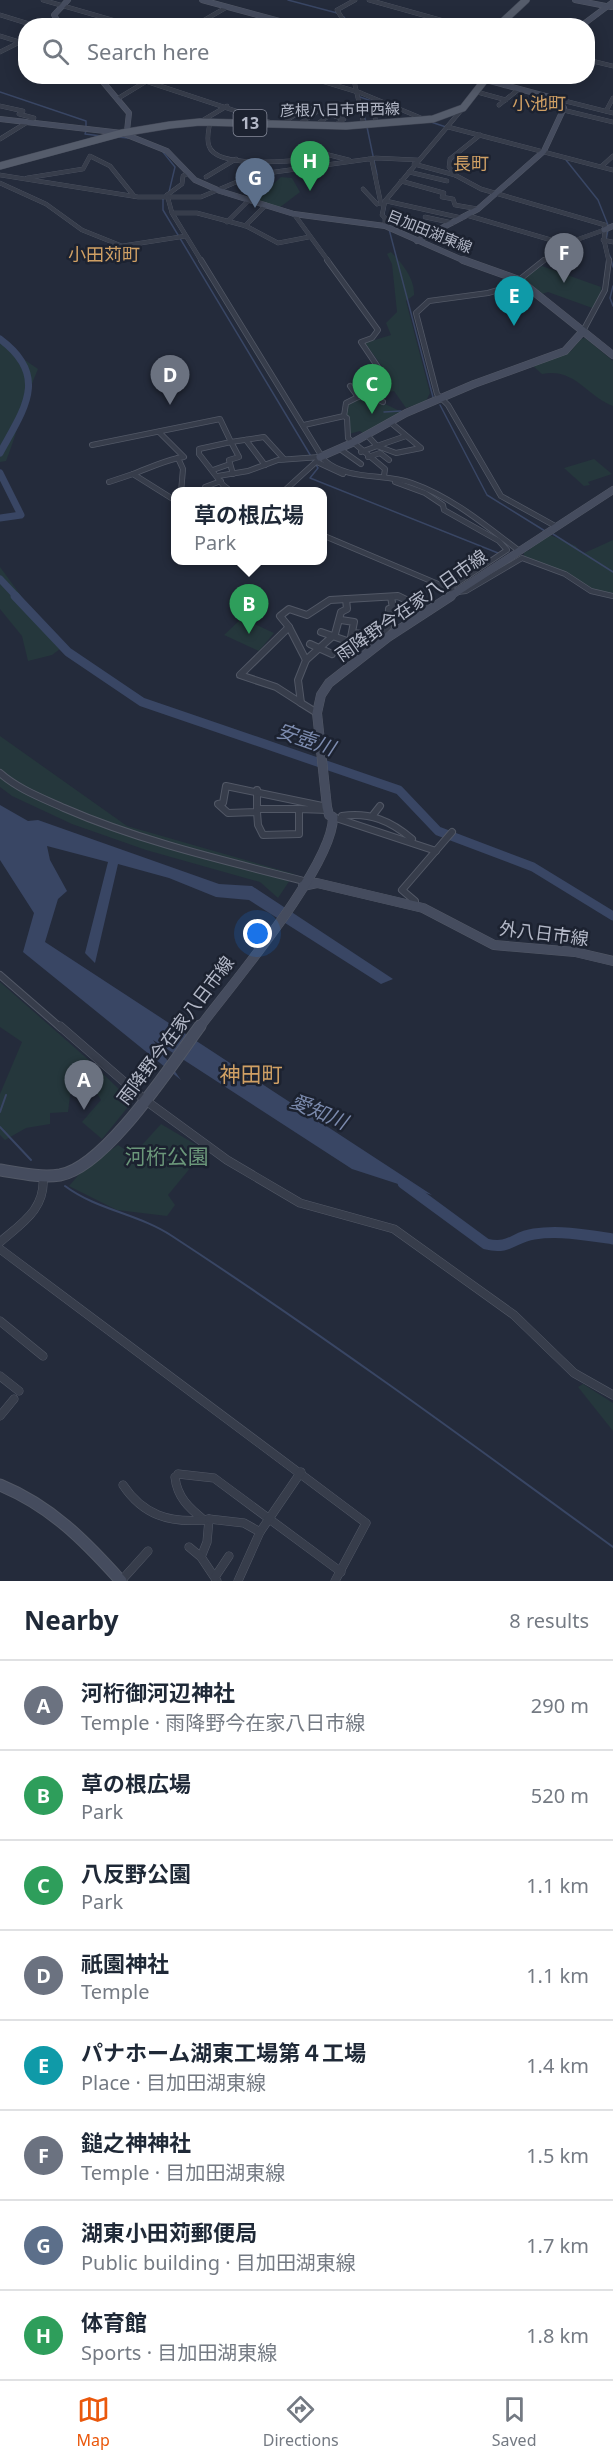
<!DOCTYPE html>
<meta charset="utf-8">
<style>
body{margin:0;font-family:"Noto Sans","Noto Sans JP",sans-serif;background:#f6f6f7;color:#1f2937}
.you{position:absolute;left:258px;top:934px;width:21px;height:21px;margin:-15px;border:4px solid #fff;border-radius:50%;background:#1a73e8;box-shadow:0 0 0 9px #1a73e833}
.badge{display:grid;place-items:center;width:39px;height:39px;border-radius:50%;background:#ea580c;color:#fff;font-size:20px;font-weight:700}
.pin{position:absolute;translate:-50% -50px;filter:drop-shadow(0 2px 3px #0008)}
.pin::after{content:'';position:absolute;top:32px;width:21px;height:18px;background:inherit;clip-path:polygon(0 0,100% 0,50% 100%)}
.popup{position:absolute;left:171px;top:487px;width:156px;height:78px;box-sizing:border-box;display:grid;place-content:center;border-radius:12px;background:#fff;filter:drop-shadow(0 2px 4px #0005);font-size:20px;white-space:nowrap;color:#747a83}
.popup b{font-size:22px;color:#1f2937}
.popup::after{content:'';position:absolute;left:50%;top:100%;margin-left:-12px;border:12px solid transparent;border-top-color:#fff}
.list{margin:0;padding:0;list-style:none}
h2{display:flex;justify-content:space-between;align-items:center;height:78px;margin:0;padding:0 24px;font-size:26px}
h2 small{font-size:20px;font-weight:400;color:#747a83}
.list li{display:grid;grid-template-columns:39px 1fr auto;gap:18px;align-items:center;box-sizing:border-box;height:90px;padding:0 24px;border-top:2px solid #e0e1e3}
.list b{display:block;font-size:22px;white-space:nowrap}
.list p{margin:0;font-size:20px;white-space:nowrap;color:#747a83}
.list em{font-size:20px;font-style:normal;color:#747a83}
.icon{flex:none;width:33px;height:33px;fill:none;stroke:currentColor;stroke-width:2;stroke-linecap:round;stroke-linejoin:round}
.map{position:relative;flex:none;width:613px;height:1581px;overflow:hidden}
.search{position:absolute;background:#fff;box-shadow:0 3px 15px #0003;left:18px;right:18px;top:18px;height:66px;display:flex;align-items:center;gap:15px;box-sizing:border-box;padding:0 21px;border-radius:24px;color:#747a83;font-size:22px}
.sheet{height:798px;background:#fff}
nav{display:flex;justify-content:space-around;align-items:center;box-sizing:border-box;height:84px;border-top:2px solid #e0e1e3;background:#fff;font-size:16px;color:#747a83}
nav a{display:grid;justify-items:center;gap:3px}
nav .on{color:#ea580c}
.map>svg:first-child{display:block}
</style>
<div class="map">
<svg width="613" height="1581" viewBox="0 0 613 1581">
<rect width="100%" height="100%" fill="#242b3b"/>
<!-- green -->
<g fill="#25373c">
<polygon points="281,177 292,178 300,192 279,208 256,200"/>
<path d="M391 252C402 263 415 279 414 295L406 301 430 393 426 401 406 408 394 391 385 393 383 399 370 392 387 373 365 343 391 335 386 323 397 312 392 264 387 254Z"/>
<polygon points="542,266 601,287 600,299 595,309 548,292 542,294 523,278"/>
<path d="M585 338 613 361V406C587 396 574 367 542 374L533 366 571 351 581 339Z"/>
<path d="M0 343 38 369C25 399 18 431 6 461L0 462Z"/>
<polygon points="366,395 402,412 364,434 360,431 349,434 345,416 347,405"/>
<polygon points="594,459 612,474 588,482 590,485 584,486 564,468"/>
<polygon points="550,535 576,546 582,554 613,540 613,595 591,589 564,572 524,557 524,552 530,550 530,546"/>
<polygon points="0,567 60,649 52,655 28,661 22,636 0,609"/>
<polygon points="242,618 274,633 259,651 224,635"/>
<polygon points="0,736 127,826 294,874 278,898 260,882 146,850 72,824 12,796 0,787"/>
<polygon points="0,982 91,1062 132,1102 102,1139 82,1122 101,1100 89,1080 72,1080 68,1112 50,1113 50,1124 26,1128 5,1140 0,1135 0,1094 22,1042 0,1027"/>
<polygon points="161,1124 205,1150 168,1195 175,1205 167,1216 117,1210 69,1186 82,1171 118,1145 133,1155"/>
<polygon points="583,1384 613,1403 613,1431 578,1387"/>
</g>
<!-- water -->
<polygon fill="#394664" points="0,805 28,821 38,820 219,884 252,886 393,979 381,984 249,900 216,897 169,878 118,864 95,963 85,953 108,862 47,846 50,860 67,891 58,899 45,942 432,1195 352,1169 153,1040 181,1080 23,952 34,913 0,860"/>
<g fill="none" stroke-linecap="round" stroke-linejoin="round">
<!-- stream-far1 -->
<g stroke="#394664" stroke-width="1.5">
<polyline points="288,0 337,13"/>
<polyline points="344,17 350,26"/>
<polyline points="0,92 86,121 86,126"/>
<polyline points="360,97 392,108"/>
<polyline points="361,104 366,122"/>
<polyline points="431,122 446,127"/>
<polyline points="367,127 377,175"/>
<polyline points="86,131 85,134 101,136"/>
<polyline points="118,137 128,138"/>
<polyline points="163,152 175,167 169,192"/>
<polyline points="566,160 598,200 608,225"/>
<polyline points="163,198 163,210 318,468 310,478 498,553"/>
<polyline points="385,207 384,215 388,224"/>
<polyline points="389,229 433,397"/>
<polyline points="606,240 608,230"/>
<polyline points="610,256 613,267"/>
<polyline points="613,286 610,298 613,306"/>
<polyline points="440,405 487,495 545,531"/>
<polyline points="384,412 401,411"/>
<polyline points="553,534 613,572"/>
</g>
<!-- stream -->
<g stroke="#394664" stroke-width="2">
<polyline points="0,1112 6,1095"/>
<polyline points="0,1127 31,1160"/>
<path d="M65 1186C97 1210 139 1214 172 1236 322 1334 468 1441 613 1547"/>
</g>
<!-- river-far2 -->
<g stroke="#394664" stroke-width="7">
<path d="M0 339C50 376 24 409 0 453"/>
<polyline points="0,473 21,515 0,518"/>
<polyline points="0,579 17,597"/>
</g>
<!-- river-far1 -->
<polyline stroke="#394664" stroke-width="9" points="15,596 68,652 142,702 399,790 438,831 533,867 613,916"/>
<!-- river -->
<path stroke="#394664" stroke-width="11" d="M403 1183 486 1244C510 1250 513 1237 534 1234 560 1230 587 1235 613 1239"/>
<!-- street-far3 casing -->
<g stroke="#525866" stroke-width="4.5">
<g id="street-far3">
<polyline points="43,0 133,26"/>
<polyline points="369,0 462,26"/>
<polyline points="0,15 36,26"/>
<polyline points="194,26 227,7"/>
<polyline points="347,26 337,10 355,0"/>
<polyline points="0,36 26,44"/>
<polyline points="0,52 26,39"/>
<polyline points="588,60 613,66"/>
<polyline points="130,76 275,124"/>
<polyline points="305,76 361,93 426,120"/>
<polyline points="353,76 364,125"/>
<polyline points="477,92 506,100"/>
<polyline points="553,98 613,113"/>
<polyline points="117,99 155,76"/>
<polyline points="373,104 376,124"/>
<polyline points="499,105 519,89"/>
<polyline points="0,106 23,111 19,114 34,118 0,139"/>
<polyline points="563,110 613,122"/>
<polyline points="606,111 613,98"/>
<polyline points="200,122 227,106"/>
<path d="M210 122C209 129 206 138 209 146 217 171 302 160 323 158L321 153 349 160"/>
<polyline points="302,122 318,111"/>
<polyline points="317,124 330,115"/>
<polyline points="289,125 287,120 307,107 344,119 334,126"/>
<polyline points="448,127 613,170"/>
<polyline points="369,159 372,161 381,204"/>
<polyline points="414,164 455,175 481,189 605,225 604,240 609,262"/>
<polyline points="602,166 613,156"/>
<polyline points="409,172 447,181"/>
<polyline points="0,175 138,197 201,197 253,175 376,158 418,160"/>
<polyline points="455,175 449,167 450,159 480,135"/>
<polyline points="206,177 236,159"/>
<polyline points="27,178 83,169 90,156 110,166 134,196"/>
<polyline points="401,181 444,193 442,197 453,199 455,205 478,209"/>
<polyline points="0,183 46,204 82,230 122,246 186,236"/>
<polyline points="363,189 377,204"/>
<polyline points="167,195 172,213 202,262"/>
<polyline points="167,195 182,184 183,176 188,173"/>
<polyline points="386,201 462,218"/>
<polyline points="172,213 197,213 246,226 278,243 309,237"/>
<polyline points="294,214 329,262"/>
<polyline points="466,215 565,244"/>
<polyline points="425,217 453,223"/>
<polyline points="227,222 249,200"/>
<polyline points="245,226 266,205"/>
<polyline points="385,226 385,218 382,215 385,201 463,108"/>
<polyline points="603,240 613,242"/>
<polyline points="542,262 565,244 604,230"/>
</g>
</g>
<!-- street-far2 casing -->
<g stroke="#525866" stroke-width="6">
<g id="street-far2">
<path d="M201 260 324 460C347 481 384 473 412 483 452 497 485 525 518 550"/>
<polyline points="519,280 544,260"/>
<polyline points="523,283 488,293 429,301 416,313 437,394 448,405 501,496 557,527"/>
<polyline points="583,331 605,290 609,260"/>
<polyline points="350,386 358,397"/>
<polyline points="366,393 383,402"/>
<polyline points="344,416 347,418 348,438 385,469 384,476"/>
<polyline points="304,425 344,416 346,403 366,393 382,373 361,342 372,338 378,330 327,260"/>
<polyline points="159,432 184,457 178,458 183,469 181,492"/>
<polyline points="367,435 377,446 406,436"/>
<polyline points="246,440 265,465"/>
<polyline points="92,445 220,419 231,442 199,449 199,454 223,485 232,492"/>
<polyline points="340,449 361,464"/>
<polyline points="361,452 377,446 396,453 421,448 390,422"/>
<polyline points="368,457 380,453 389,460"/>
<polyline points="317,462 343,474"/>
<polyline points="213,470 230,464"/>
<path d="M133 474C149 468 161 462 178 458"/>
<polyline points="233,474 229,460 239,457 231,442 264,437 284,459"/>
<polyline points="218,476 248,471 278,460 320,457"/>
<polyline points="109,482 133,474 176,501"/>
<polyline points="395,482 425,493 443,505 444,510 499,541 507,550 450,588"/>
<polyline points="204,492 205,487 221,481"/>
<polyline points="283,492 318,460"/>
<polyline points="176,519 176,522"/>
<polyline points="322,535 457,592 466,591 522,558 565,574 591,591 613,596"/>
<polyline points="380,597 400,597"/>
</g>
</g>
<!-- street-far1 casing -->
<g stroke="#525866" stroke-width="8">
<g id="street-far1">
<polyline points="289,627 280,616 289,609 307,615 330,600 398,596 429,611"/>
<polygon points="289,627 306,660 298,680 301,703 276,687 240,675"/>
<polyline points="321,632 350,642 354,622 341,620"/>
<polyline points="353,633 384,636"/>
<polyline points="381,634 388,627 389,609 393,608 391,597"/>
<polyline points="310,644 332,654"/>
<polyline points="306,660 335,634 341,612 347,609 346,599"/>
<polyline points="301,703 317,713"/>
<polyline points="302,737 319,735"/>
<path d="M0 773C18 789 42 798 64 808 142 842 226 861 308 882"/>
<polyline points="257,790 257,811"/>
<polyline points="327,807 226,786 223,803 218,804 228,813 257,812 258,825 263,835 299,834 299,809 328,810"/>
<polyline points="257,809 299,809"/>
<polyline points="373,815 380,806"/>
<path d="M342 816C370 812 391 821 412 839"/>
<polyline points="333,817 436,851"/>
<polyline points="415,906 415,901 402,890 452,832"/>
<polyline points="0,975 61,1028"/>
</g>
</g>
<!-- street casing -->
<g stroke="#525866" stroke-width="9">
<g id="street">
<polyline points="60,1026 145,1100 227,1160 300,1203 394,1229 514,1315 574,1373 613,1395"/>
<path d="M0 1242C22 1223 46 1209 43 1176"/>
<polyline points="0,1249 366,1523 335,1581"/>
<polyline points="0,1321 43,1356"/>
<polyline points="0,1376 19,1391"/>
<polyline points="0,1416 14,1399"/>
<polyline points="178,1474 214,1478 341,1572"/>
<path d="M175 1477C177 1497 189 1508 204 1520L209 1519 207 1542 201 1557 217 1581"/>
<path d="M123 1485C143 1515 169 1523 204 1520"/>
<polyline points="209,1519 244,1523 260,1532 301,1472"/>
<polyline points="189,1547 201,1557"/>
<polyline points="215,1577 229,1556"/>
<polyline points="121,1581 148,1551"/>
<polyline points="238,1581 260,1532"/>
</g>
</g>
<!-- secondary-far3 casing -->
<g stroke="#525866" stroke-width="6">
<g id="secondary-far3">
<polyline points="202,0 298,26"/>
<polyline points="575,0 611,7"/>
<polyline points="61,26 54,15 68,0"/>
<polyline points="581,26 613,2"/>
<polyline points="98,76 129,113 127,131 122,133"/>
<polyline points="505,85 516,76"/>
<polyline points="0,119 122,133 167,151 195,180 220,191 294,214 385,226 467,262"/>
<polyline points="604,230 613,226"/>
<polyline points="417,241 478,209 544,151 564,108 560,102 549,97 471,76"/>
</g>
</g>
<!-- secondary-far2 casing -->
<g stroke="#525866" stroke-width="8">
<g id="secondary-far2">
<polyline points="463,260 519,280 613,355"/>
<polyline points="320,457 352,443 406,413 474,384 565,351 583,331"/>
<polyline points="449,597 613,490"/>
</g>
</g>
<!-- secondary-far1 casing -->
<g stroke="#525866" stroke-width="10">
<g id="secondary-far1">
<polyline points="303,886 317,883 423,908 494,945 575,952 613,961"/>
<path d="M199 1028C232 984 333 866 333 817L329 815 327 807 317 713 321 695 329 683 388 637 451 596"/>
</g>
</g>
<!-- secondary casing -->
<g stroke="#525866" stroke-width="13">
<g id="secondary">
<path d="M0 1170C19 1173 40 1178 60 1175 106 1167 172 1064 200 1026"/>
<path d="M0 1485C51 1506 85 1541 121 1581"/>
</g>
</g>
<!-- primary casing -->
<g stroke="#404654" stroke-width="8">
<g id="primary">
<polyline points="498,26 526,0"/>
<polyline points="0,166 122,133 170,125 200,122 346,126 433,119 463,108 488,76"/>
</g>
</g>
<!-- street-far3 -->
<use href="#street-far3" stroke="#373d4b" stroke-width="4"/>
<!-- street-far2 -->
<use href="#street-far2" stroke="#373d4b" stroke-width="4.5"/>
<!-- street-far1 -->
<use href="#street-far1" stroke="#373d4b" stroke-width="6"/>
<!-- street -->
<use href="#street" stroke="#373d4b" stroke-width="8"/>
<!-- secondary-far3 -->
<use href="#secondary-far3" stroke="#454c5e" stroke-width="5"/>
<!-- secondary-far2 -->
<use href="#secondary-far2" stroke="#454c5e" stroke-width="7"/>
<!-- secondary-far1 -->
<use href="#secondary-far1" stroke="#454c5e" stroke-width="9"/>
<!-- secondary -->
<use href="#secondary" stroke="#454c5e" stroke-width="11"/>
<!-- primary -->
<use href="#primary" stroke="#555c6b" stroke-width="7"/>
</g>
<g text-anchor="middle" dominant-baseline="central" stroke-width="5" stroke-linejoin="round" paint-order="stroke">
<!-- far-street labels -->
<g font-size="15" fill="#b3b8c7" stroke="#1c2230">
<text transform="translate(340 109) rotate(-1)">彦根八日市甲西線</text>
<text transform="translate(430 231) rotate(22)">目加田湖東線</text>
</g>
<!-- shield labels -->
<rect fill="#1c2230" stroke="#868b9a" stroke-width="1.5" x="233.5" y="110" width="33" height="26" rx="4.5"/>
<g font-size="16" font-weight="bold" fill="#b3b8c7">
<text x="250" y="123">13</text>
</g>
<!-- far-quarter labels -->
<g font-size="18" fill="#d0a064" stroke="#1c2230">
<text x="539" y="103">小池町</text>
<text x="471" y="163">長町</text>
<text x="104" y="254">小田苅町</text>
</g>
<!-- street labels -->
<g font-size="18" fill="#b3b8c7" stroke="#1c2230">
<text transform="translate(411 605) rotate(-35)">雨降野今在家八日市線</text>
<text transform="translate(544 933) rotate(7)">外八日市線</text>
<text transform="translate(175 1030) rotate(-53)">雨降野今在家八日市線</text>
</g>
<!-- water labels -->
<g font-size="20" font-style="italic" fill="#7c8bae" stroke="#1c2230">
<text transform="translate(306 739) rotate(19)">安壺川</text>
<text transform="translate(319 1111) rotate(23)">愛知川</text>
</g>
<!-- quarter labels -->
<g font-size="21" fill="#d0a064" stroke="#1c2230">
<text x="251" y="1074">神田町</text>
</g>
<!-- near-park labels -->
<g font-size="21" fill="#6b977a" stroke="#1c2230">
<text x="167" y="1156">河桁公園</text>
</g>
</g>
</svg>
<div class="you"></div>
<div class="pin badge" style="left:84px;top:1110px;background:#6b7280">A</div>
<div class="pin badge" style="left:249px;top:634px;background:#2e9e5b">B</div>
<div class="popup"><b>草の根広場</b>Park</div>
<div class="pin badge" style="left:372px;top:414px;background:#2e9e5b">C</div>
<div class="pin badge" style="left:170px;top:405px;background:#6b7280">D</div>
<div class="pin badge" style="left:514px;top:326px;background:#0f9aa8">E</div>
<div class="pin badge" style="left:564px;top:283px;background:#6b7280">F</div>
<div class="pin badge" style="left:255px;top:208px;background:#5c6f8a">G</div>
<div class="pin badge" style="left:310px;top:191px;background:#2e9e5b">H</div>
<div class="search"><svg class="icon" aria-label="search" viewBox="0 0 24 24"><circle cx="10" cy="10" r="6"/><path d="M15 15l6 6"/></svg>Search here</div>
</div>
<section class="sheet">
<h2>Nearby<small>8 results</small></h2>
<ul class="list">
<li><span class="badge" style="background:#6b7280">A</span><div><b>河桁御河辺神社</b><p>Temple · 雨降野今在家八日市線</p></div><em>290 m</em></li>
<li><span class="badge" style="background:#2e9e5b">B</span><div><b>草の根広場</b><p>Park</p></div><em>520 m</em></li>
<li><span class="badge" style="background:#2e9e5b">C</span><div><b>八反野公園</b><p>Park</p></div><em>1.1 km</em></li>
<li><span class="badge" style="background:#6b7280">D</span><div><b>祇園神社</b><p>Temple</p></div><em>1.1 km</em></li>
<li><span class="badge" style="background:#0f9aa8">E</span><div><b>パナホーム湖東工場第４工場</b><p>Place · 目加田湖東線</p></div><em>1.4 km</em></li>
<li><span class="badge" style="background:#6b7280">F</span><div><b>鎚之神神社</b><p>Temple · 目加田湖東線</p></div><em>1.5 km</em></li>
<li><span class="badge" style="background:#5c6f8a">G</span><div><b>湖東小田苅郵便局</b><p>Public building · 目加田湖東線</p></div><em>1.7 km</em></li>
<li><span class="badge" style="background:#2e9e5b">H</span><div><b>体育館</b><p>Sports · 目加田湖東線</p></div><em>1.8 km</em></li>
</ul>
</section>
<nav>
<a class="on"><svg class="icon" aria-label="map" viewBox="0 0 24 24"><path d="M3 6l6-2 6 2 6-2v14l-6 2-6-2-6 2zM9 4v14M15 6v14"/></svg>Map</a>
<a><svg class="icon" aria-label="directions" viewBox="0 0 24 24"><path d="M12 3l9 9-9 9-9-9zM9 14v-3h6M13 9l2 2-2 2"/></svg>Directions</a>
<a><svg class="icon" aria-label="saved" viewBox="0 0 24 24"><path d="M7 4h10v16l-5-4-5 4z"/></svg>Saved</a>
</nav>
